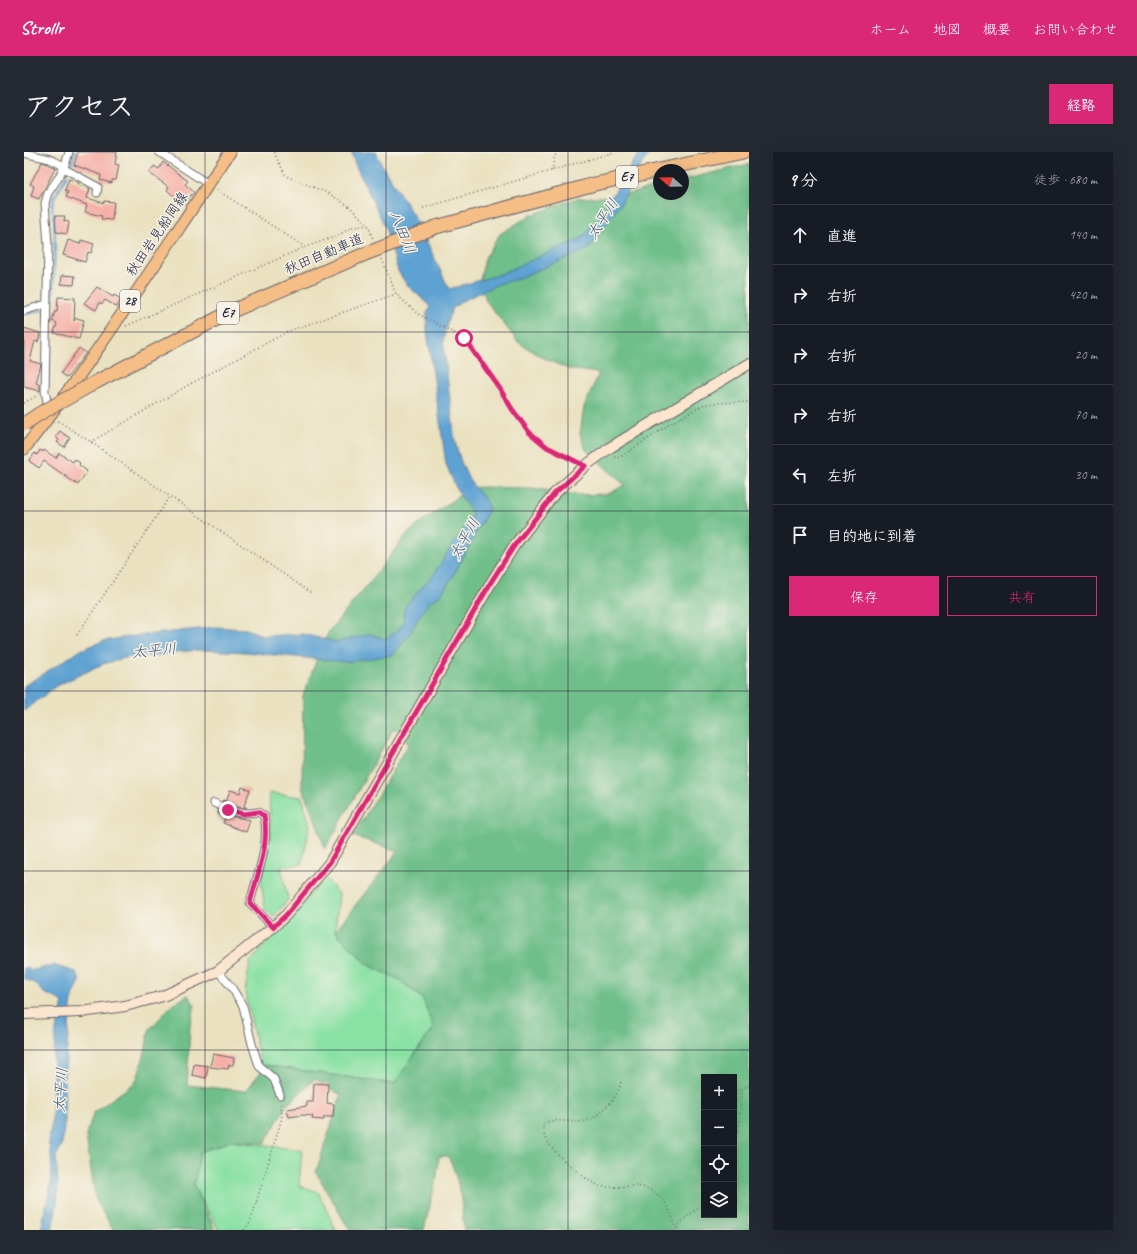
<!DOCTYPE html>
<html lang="ja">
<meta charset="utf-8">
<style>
body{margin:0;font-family:Caveat,"Klee One",sans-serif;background:#242831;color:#f1f3f6}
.controls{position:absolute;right:12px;bottom:12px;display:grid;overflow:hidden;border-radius:0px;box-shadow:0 4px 16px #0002}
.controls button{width:36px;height:36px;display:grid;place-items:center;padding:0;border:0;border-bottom:1px solid #363941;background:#171b24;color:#f1f3f6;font:20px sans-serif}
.compass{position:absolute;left:629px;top:12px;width:36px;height:36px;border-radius:50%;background:#171b24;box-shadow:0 4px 16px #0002;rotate:290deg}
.stop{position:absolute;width:12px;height:12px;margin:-9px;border:3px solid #db2777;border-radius:50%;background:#fff}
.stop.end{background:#db2777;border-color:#fff;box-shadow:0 1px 4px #0008}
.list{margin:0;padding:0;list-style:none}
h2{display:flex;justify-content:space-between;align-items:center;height:52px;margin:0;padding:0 16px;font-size:17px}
h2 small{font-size:13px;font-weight:400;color:#9ea1a6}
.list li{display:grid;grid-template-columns:26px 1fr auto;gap:12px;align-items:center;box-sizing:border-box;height:60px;padding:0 16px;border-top:1px solid #363941}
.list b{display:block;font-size:15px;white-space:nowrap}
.list em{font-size:13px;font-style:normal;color:#9ea1a6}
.actions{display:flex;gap:8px;padding:12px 16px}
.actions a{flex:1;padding:9px 0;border:1px solid #db2777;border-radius:0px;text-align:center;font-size:14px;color:#db2777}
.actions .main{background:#db2777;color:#fff}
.icon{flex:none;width:22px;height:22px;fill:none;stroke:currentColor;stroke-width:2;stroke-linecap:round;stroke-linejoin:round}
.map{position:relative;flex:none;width:725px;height:1078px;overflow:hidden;border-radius:0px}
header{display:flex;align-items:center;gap:24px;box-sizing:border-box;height:56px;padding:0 20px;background:#db2777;color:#fff}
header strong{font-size:19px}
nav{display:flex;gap:22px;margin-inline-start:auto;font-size:14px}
.intro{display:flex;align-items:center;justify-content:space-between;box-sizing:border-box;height:96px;padding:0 24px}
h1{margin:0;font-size:28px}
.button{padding:10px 18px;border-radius:0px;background:#db2777;color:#fff;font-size:14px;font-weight:700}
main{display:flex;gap:24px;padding:0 24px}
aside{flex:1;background:#171b24;border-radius:0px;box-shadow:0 4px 16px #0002}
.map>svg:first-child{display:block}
</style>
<header>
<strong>Strollr</strong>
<nav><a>ホーム</a><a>地図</a><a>概要</a><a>お問い合わせ</a></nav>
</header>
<div class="intro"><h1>アクセス</h1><a class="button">経路</a></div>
<main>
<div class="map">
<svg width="725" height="1078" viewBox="0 0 725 1078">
<rect width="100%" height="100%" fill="#f7f3e8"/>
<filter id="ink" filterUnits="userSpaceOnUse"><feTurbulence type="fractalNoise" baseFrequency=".025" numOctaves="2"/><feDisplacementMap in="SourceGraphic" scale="8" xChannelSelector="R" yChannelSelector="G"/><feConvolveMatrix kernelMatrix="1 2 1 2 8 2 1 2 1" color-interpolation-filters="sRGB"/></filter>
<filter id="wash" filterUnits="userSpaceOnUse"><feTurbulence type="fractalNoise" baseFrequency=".012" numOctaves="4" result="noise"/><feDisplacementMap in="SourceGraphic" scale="16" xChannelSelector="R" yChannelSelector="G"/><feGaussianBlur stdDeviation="0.9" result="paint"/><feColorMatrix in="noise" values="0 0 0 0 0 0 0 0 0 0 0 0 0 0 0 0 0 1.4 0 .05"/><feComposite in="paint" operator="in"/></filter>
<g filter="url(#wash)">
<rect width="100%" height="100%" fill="#eae1c0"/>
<!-- green -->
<g fill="#8ae1a4" stroke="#568270">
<polygon points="245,641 278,645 286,673 278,712 257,715 264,748 249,765 241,757 237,729 247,682"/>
<polygon points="301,725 315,742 311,779 344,813 374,827 400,847 409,876 370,932 237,913 221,841 226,810"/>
<polygon points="207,989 278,998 275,1034 294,1040 312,1078 196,1078 194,1077 170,1034 176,1000"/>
</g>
<!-- forest -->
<path fill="#6fbf8a" stroke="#487062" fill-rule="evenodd" d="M725 12V1078H440C438 1053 436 1027 424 1004H415L413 1023 400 1078H328L322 1072 292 1020 317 943 291 927 262 954 241 991 207 989 176 1000 170 1034 191 1078H89L71 1046 62 983 70 960 112 930 121 901 125 878 148 853 164 843 171 853 166 873 163 933 222 939 242 913 370 932 409 876 399 847 374 827 344 813 311 779 374 699 329 684 384 593 380 582 370 576 301 697 292 669 278 636 279 544 297 496 305 479 345 431 382 383 403 366 439 341 454 335 508 336 554 343 584 342 601 333 562 298 556 282 560 255 575 221 544 217 516 204 494 190 462 149 456 128 461 106 476 82 505 64 553 46 596 44 635 34V42H659V28ZM680 925H710V1063H680Z"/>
<!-- water -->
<g fill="#5da2d2" stroke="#406286">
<polygon points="328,0 352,0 358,13 395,73 425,137 474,123 558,86 576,64 609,10 617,0 627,0 619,10 596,53 563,98 490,128 474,132 438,149 428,157 424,167 419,189 431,290 437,310 445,328 461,348 465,357 430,422 416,444 406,449 394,466 387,480 369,503 322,510 222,500 177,498 153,500 127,505 117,502 79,512 32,534 0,559 0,534 57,498 79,489 103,485 191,475 222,477 240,484 278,482 313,490 347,482 361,487 372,480 380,471 379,462 382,453 409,423 449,362 433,338 422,312 403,179 403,161 406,156 404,152 383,133 374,119 361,75 330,10"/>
<polygon points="29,813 52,820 56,829 48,847 45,875 40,928 41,968 38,993 32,1005 34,1033 33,1051 28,1078 17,1078 28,1026 27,1003 24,988 28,971 29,911 32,879 39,851 36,848 20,841 11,831 0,827 0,815 10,818"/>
</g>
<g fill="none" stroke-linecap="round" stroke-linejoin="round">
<!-- stream -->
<g stroke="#5da2d2" stroke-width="2.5">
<polyline points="48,11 51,0"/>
<polyline points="28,152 31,97 30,63 28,56 30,46 43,23"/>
<polyline points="0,162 19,158"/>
</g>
</g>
<g id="blocks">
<!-- building -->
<g fill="#f6ada5">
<polygon points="54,0 93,0 91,12 95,13 92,28 88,28 88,31 76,28 77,23 50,13"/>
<polygon points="18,10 32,16 32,18 31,17 15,47 7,44 10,34 6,32"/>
<polygon points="139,10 164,29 161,32 170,40 159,52 143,38 145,35 125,21 130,14 135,17"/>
<polygon points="45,27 55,31 54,33 66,37 63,46 80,51 80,49 90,50 88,68 77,67 78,64 61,60 63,53 42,45 44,40 41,38"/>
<polygon points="31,64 41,64 40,69 45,70 43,82 32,80"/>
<polygon points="44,88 56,92 57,88 70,92 67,101 64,100 61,110 39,103"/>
<polygon points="38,123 51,124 50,133 37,132"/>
<polygon points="73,135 89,145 90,143 97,147 93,155 81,148 78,152 76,150 72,158 60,151"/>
<polygon points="34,145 51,146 50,169 52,166 60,168 55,187 30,181 33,171 28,169 31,159 33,160"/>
<polygon points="0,176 16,181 14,190 11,189 6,209 17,212 12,231 16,233 16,239 0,235"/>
<polygon points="55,196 62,201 43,226 37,221"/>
<polygon points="36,279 46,286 40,295 33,290 35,288 32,285"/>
<polygon points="16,298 19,300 20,298 32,306 35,301 49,310 51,307 56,311 55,313 63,319 54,333 20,309 15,316 5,309 11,301 13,303"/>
<polygon points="218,635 226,638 220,654 223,656 213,655 198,649 199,648 202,649 206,638 216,641"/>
<polygon points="195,659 210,665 226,668 222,680 199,671 202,664 194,662"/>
<polygon points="189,902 210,906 209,913 205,913 204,917 186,915"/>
<polygon points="170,912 184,914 182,926 168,923"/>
<polygon points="290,931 304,932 303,951 310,952 309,965 300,965 300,968 288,967 289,964 279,963 265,965 263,957 283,954 283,950 289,950"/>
</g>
</g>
</g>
<g filter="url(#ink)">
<use href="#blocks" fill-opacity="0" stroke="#68656a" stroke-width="1"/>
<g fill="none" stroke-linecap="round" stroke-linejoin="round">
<!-- street casing -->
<g stroke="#68656a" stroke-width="9">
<g id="street">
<polyline points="135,0 184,32"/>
<polyline points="0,1 26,7 40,14"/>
<polyline points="39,16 74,35 73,41"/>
<polyline points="0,159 22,152"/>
<polyline points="25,259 21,239 24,93 21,51 24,41 35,25 42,10 45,0"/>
<path d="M190 651C208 660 215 663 234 660L240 664C246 692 233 723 226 751L249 775"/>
<polyline points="194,819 208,836 219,854 228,892 235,914 250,927 256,943"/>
</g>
</g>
<!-- secondary casing -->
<g stroke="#68656a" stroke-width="12">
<polyline id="secondary" points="0,862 57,860 101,854 139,844 194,819 249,775 262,763 306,710 467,431 490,394 531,341 561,314 587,295 725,212"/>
</g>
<!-- primary casing -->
<g stroke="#68656a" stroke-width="13">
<path id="primary" d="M0 297C75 202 138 100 206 0"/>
</g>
<!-- highway casing -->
<g stroke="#68656a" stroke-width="15">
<g id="highway">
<polyline points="412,75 571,32 719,0"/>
<polyline points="72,230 208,159 341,102"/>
</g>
</g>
<!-- path -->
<g stroke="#68656a" stroke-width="1.5" stroke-dasharray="1 3" stroke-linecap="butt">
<polyline points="251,0 252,5 262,24 304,41 326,55 344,73 349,87"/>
<polyline points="528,19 530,7 533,0"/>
<polyline points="193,38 281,95 313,84 328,75 344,73"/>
<polyline points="399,56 591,0"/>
<polyline points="358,107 372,142 394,162 440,186 476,237 488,257 505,280 523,295 553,310"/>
<polyline points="102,174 281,95"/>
<polyline points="0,251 14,243"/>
<polyline points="34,269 67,290 287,441"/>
<polyline points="67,290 168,231 265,179 372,142"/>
<polyline points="590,305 592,306 598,304 649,270 679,253 690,251 725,250"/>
<polyline points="53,483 146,344"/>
<path d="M597 930C594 943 588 950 577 959 575 962 571 966 568 967 554 973 539 967 526 969 523 970 520 972 519 975 515 991 561 1029 576 1034 587 1037 597 1034 609 1034 634 1034 647 1055 652 1077"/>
<polyline points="710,993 716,970 718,937 725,933"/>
<polyline points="653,1076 659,1068 680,1051"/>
<polyline points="220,1078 226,1071 258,966 257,951"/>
</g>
<!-- street -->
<use href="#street" stroke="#fff" stroke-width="7"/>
<!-- secondary -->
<use href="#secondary" stroke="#fbe5cf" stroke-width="10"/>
<!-- primary -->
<use href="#primary" stroke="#f6be87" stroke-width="11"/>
<!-- highway -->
<use href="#highway" stroke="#f6be87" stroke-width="13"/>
<!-- highway-bridge casing -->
<g stroke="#68656a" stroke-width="15" stroke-linecap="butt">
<g id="highway-bridge">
<polyline points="341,102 412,75"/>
<polyline points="0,272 15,262 72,230"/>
</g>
</g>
<!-- highway-bridge -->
<use href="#highway-bridge" stroke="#f6be87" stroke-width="13"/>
</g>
</g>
<g fill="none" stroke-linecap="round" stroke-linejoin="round" filter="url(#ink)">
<!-- route -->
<path stroke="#db2777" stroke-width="5" d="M204 658 220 662 234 660 240 664C246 692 233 723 226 751L249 775 262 763 306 710 467 430 490 394 531 341 561 314 523 295 505 280 488 257 476 237 440 186"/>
</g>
<!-- grid -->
<path fill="none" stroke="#22223b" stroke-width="1" stroke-opacity="0.55" d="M181 0V1078M362 0V1078M544 0V1078M0 180H725M0 359H725M0 539H725M0 719H725M0 898H725"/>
<g text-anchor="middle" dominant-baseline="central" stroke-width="3" stroke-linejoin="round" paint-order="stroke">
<!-- shield labels -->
<g fill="#f7f3e8" stroke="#62616f" stroke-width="1">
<rect x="592" y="14" width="22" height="22" rx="3"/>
<rect x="96" y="138" width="20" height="22" rx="3"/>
<rect x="193" y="150" width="22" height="22" rx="3"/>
</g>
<g font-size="13" font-weight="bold" fill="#22223b">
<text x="603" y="25">E7</text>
<text x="106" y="149">28</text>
<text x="204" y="161">E7</text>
</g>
<!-- street labels -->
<g font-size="14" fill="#22223b" stroke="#f7f3e8">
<text transform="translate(133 82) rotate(-56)">秋田岩見船岡線</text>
<text transform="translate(300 102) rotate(-23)">秋田自動車道</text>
</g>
<!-- water labels -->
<g font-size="15" font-style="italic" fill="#3a5577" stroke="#f7f3e8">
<text transform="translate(579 67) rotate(-57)">太平川</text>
<text transform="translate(378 80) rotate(68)">八田川</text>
<text transform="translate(441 387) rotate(-61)">太平川</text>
<text transform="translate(130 499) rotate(-6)">太平川</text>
<text transform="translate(37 938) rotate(-86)">太平川</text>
</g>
</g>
</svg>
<div class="controls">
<button>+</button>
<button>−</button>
<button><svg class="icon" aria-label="locate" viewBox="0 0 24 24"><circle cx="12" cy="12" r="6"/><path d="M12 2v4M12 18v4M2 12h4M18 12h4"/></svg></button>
<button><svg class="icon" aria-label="layers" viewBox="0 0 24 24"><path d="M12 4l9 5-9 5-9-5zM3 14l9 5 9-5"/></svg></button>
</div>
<svg class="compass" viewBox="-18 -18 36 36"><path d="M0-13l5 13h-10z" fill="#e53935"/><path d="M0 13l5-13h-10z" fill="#9ea1a6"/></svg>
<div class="stop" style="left:440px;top:186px"></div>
<div class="stop end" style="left:204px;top:658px"></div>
</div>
<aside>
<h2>9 分<small>徒歩 · 680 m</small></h2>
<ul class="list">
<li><svg class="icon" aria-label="ahead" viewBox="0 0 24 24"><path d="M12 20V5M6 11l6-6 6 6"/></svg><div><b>直進</b></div><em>140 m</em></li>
<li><svg class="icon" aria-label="right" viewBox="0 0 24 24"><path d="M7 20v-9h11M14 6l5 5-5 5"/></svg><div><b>右折</b></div><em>420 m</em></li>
<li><svg class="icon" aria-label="right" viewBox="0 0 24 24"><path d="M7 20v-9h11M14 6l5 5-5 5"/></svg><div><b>右折</b></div><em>20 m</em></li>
<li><svg class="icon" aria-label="right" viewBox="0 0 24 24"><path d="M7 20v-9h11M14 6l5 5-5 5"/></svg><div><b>右折</b></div><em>70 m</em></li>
<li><svg class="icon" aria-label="left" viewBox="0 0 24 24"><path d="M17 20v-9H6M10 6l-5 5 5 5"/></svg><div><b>左折</b></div><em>30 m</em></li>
<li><svg class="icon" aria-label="arrive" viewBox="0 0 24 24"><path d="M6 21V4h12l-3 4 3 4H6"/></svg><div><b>目的地に到着</b></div></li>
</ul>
<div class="actions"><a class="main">保存</a><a>共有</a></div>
</aside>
</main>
